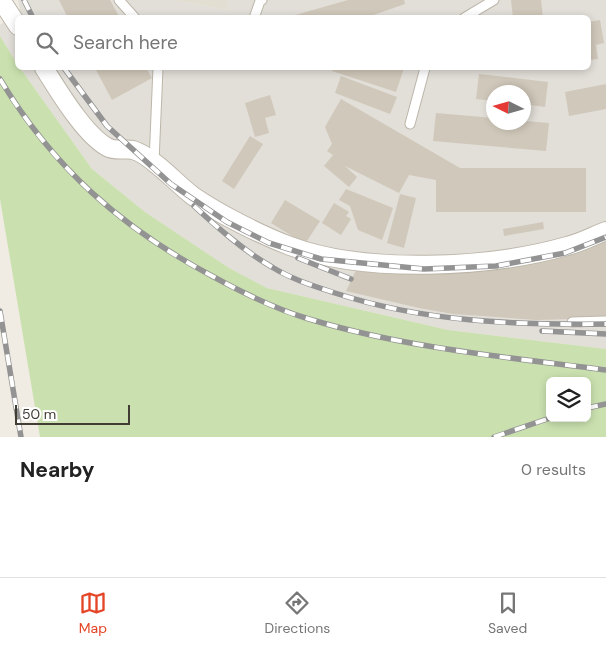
<!DOCTYPE html>
<style>
body{margin:0;font-family:"DM Sans",sans-serif;background:#f2f2f2;color:#222}
.controls{position:absolute;right:15px;bottom:15px;display:grid;overflow:hidden;border-radius:8px;box-shadow:0 2px 8px #0003}
.controls button{width:45px;height:45px;display:grid;place-items:center;padding:0;border:0;border-bottom:1px solid #e0e0e0;background:#fff;color:#222;font:25px sans-serif}
.compass{position:absolute;left:486px;top:85px;width:45px;height:45px;border-radius:50%;background:#fff;box-shadow:0 2px 8px #0003;rotate:275deg}
.scale{position:absolute;left:15px;bottom:12px;width:115px;box-sizing:border-box;padding-left:5px;border:2px solid #413c34;border-top:0;font-size:14px;line-height:18px;white-space:nowrap;color:#413c34;-webkit-text-stroke:4px #fff;paint-order:stroke}
.list{margin:0;padding:0;list-style:none}
h2{display:flex;justify-content:space-between;align-items:center;height:65px;margin:0;padding:0 20px;font-size:21px}
h2 small{font-size:16px;font-weight:400;color:#767676}
.icon{flex:none;width:28px;height:28px;fill:none;stroke:currentColor;stroke-width:2;stroke-linecap:round;stroke-linejoin:round}
.map{position:relative;flex:none;width:606px;height:437px;overflow:hidden}
.search{position:absolute;background:#fff;box-shadow:0 2px 8px #0003;left:15px;right:15px;top:15px;height:55px;display:flex;align-items:center;gap:12px;box-sizing:border-box;padding:0 18px;border-radius:8px;color:#767676;font-size:19px}
.sheet{height:140px;background:#fff}
nav{display:flex;justify-content:space-around;align-items:center;box-sizing:border-box;height:70px;border-top:1px solid #e0e0e0;background:#fff;font-size:14px;color:#767676}
nav a{display:grid;justify-items:center;gap:2px}
nav .on{color:#e44526}
.map>svg:first-child{display:block}
</style>
<div class="map">
<svg width="606" height="437" viewBox="0 0 606 437">
<rect width="100%" height="100%" fill="#f0ece3"/>
<!-- residential -->
<polygon fill="#e3ded2" points="174,0 227,0 228,10"/>
<!-- industrial -->
<path fill="#e2ded8" fill-rule="evenodd" d="M18 0H174L228 10 227 0H606V349L448 330 267 288 229 268 145 212 92 169 20 68H588V18H18L17 64 0 36V25L20 9ZM494 92H524V122H494Z"/>
<!-- green -->
<path fill="#cae1af" fill-rule="evenodd" d="M0 36 17 64 18 68H20L92 169 145 212 229 268 267 288 448 330 606 349V437H40L0 199ZM550 381H587V418H550Z"/>
<!-- building -->
<g fill="#d0c8ba">
<polygon points="59,0 110,0 120,18 68,18"/>
<polygon points="348,0 404,0 405,4 365,18 285,18"/>
<polygon points="511,0 541,0 543,18 513,18"/>
<polygon points="600,20 604,43 596,45 598,59 588,60 588,22"/>
<polygon points="95,68 146,68 152,78 112,100"/>
<polygon points="333,68 404,68 396,92 332,71"/>
<polygon points="479,74 548,82 545,107 524,104 524,92 494,92 494,101 476,99"/>
<polygon points="341,76 397,97 390,114 335,93"/>
<polygon points="606,84 606,109 569,116 565,92"/>
<polygon points="270,95 276,115 265,118 269,133 255,137 245,103"/>
<polygon points="341,99 460,168 586,168 586,212 436,212 436,180 409,175 399,193 345,166 335,157 357,177 349,187 324,166 333,155 327,151 332,144 325,127"/>
<polygon points="436,113 494,118 494,122 524,121 549,123 546,151 433,141"/>
<polygon points="250,136 263,144 234,189 222,181"/>
<polygon points="346,189 393,208 382,240 358,230 350,206 339,200"/>
<polygon points="400,194 416,198 404,248 387,243"/>
<polygon points="285,200 320,221 305,244 271,223"/>
<polygon points="334,203 349,212 346,216 351,219 341,235 322,223"/>
<polygon points="543,222 544,229 504,236 503,229"/>
<polygon points="606,241 606,318 537,320 453,314 419,308 346,291 357,268 421,273 482,272 577,253"/>
</g>
<g fill="none" stroke-linecap="round" stroke-linejoin="round">
<!-- lane casing -->
<g stroke="#bdb7aa" stroke-width="11">
<g id="lane">
<polyline points="119,0 135,18"/>
<polyline points="254,18 260,1 262,0"/>
<polyline points="464,18 494,0"/>
<polyline points="410,124 425,68"/>
<polyline points="154,162 158,68"/>
<polyline points="572,322 606,321"/>
</g>
</g>
<!-- street casing -->
<g stroke="#bdb7aa" stroke-width="20">
<g id="street">
<polyline points="1,0 18,26"/>
<path d="M44 68C58 90 84 134 107 147 116 152 124 148 133 150 140 152 150 159 156 164 169 174 180 186 193 196 219 214 261 235 290 246 366 274 490 268 567 246 580 243 593 236 606 231"/>
</g>
</g>
<!-- lane -->
<use href="#lane" stroke="#fff" stroke-width="9"/>
<!-- street -->
<use href="#street" stroke="#fff" stroke-width="18"/>
<!-- rail casing -->
<g stroke="#939393" stroke-width="5.5">
<g id="rail">
<polyline points="24,0 33,18"/>
<polyline points="64,68 107,126 171,184 227,222 269,243 321,259 424,269 496,266 565,253 606,237"/>
<path d="M0 79C53 168 122 228 212 276 243 293 275 309 309 319 405 348 506 357 606 370"/>
<path d="M194 206C218 228 244 251 272 267 291 279 314 286 335 293 424 322 514 325 606 324"/>
<polyline points="298,258 351,279"/>
<polyline points="0,311 21,437"/>
<polyline points="542,331 606,334"/>
<polyline points="587,408 606,404"/>
<polyline points="494,437 550,418"/>
</g>
</g>
<!-- rail -->
<use href="#rail" stroke="#fff" stroke-width="4" stroke-dasharray="11" stroke-linecap="butt"/>
</g>
</svg>
<div class="controls">
<button><svg class="icon" aria-label="layers" viewBox="0 0 24 24"><path d="M12 4l9 5-9 5-9-5zM3 14l9 5 9-5"/></svg></button>
</div>
<svg class="compass" viewBox="-18 -18 36 36"><path d="M0-13l5 13h-10z" fill="#e53935"/><path d="M0 13l5-13h-10z" fill="#767676"/></svg>
<div class="scale">50 m</div>
<div class="search"><svg class="icon" aria-label="search" viewBox="0 0 24 24"><circle cx="10" cy="10" r="6"/><path d="M15 15l6 6"/></svg>Search here</div>
</div>
<section class="sheet">
<h2>Nearby<small>0 results</small></h2>
<ul class="list">
</ul>
</section>
<nav>
<a class="on"><svg class="icon" aria-label="map" viewBox="0 0 24 24"><path d="M3 6l6-2 6 2 6-2v14l-6 2-6-2-6 2zM9 4v14M15 6v14"/></svg>Map</a>
<a><svg class="icon" aria-label="directions" viewBox="0 0 24 24"><path d="M12 3l9 9-9 9-9-9zM9 14v-3h6M13 9l2 2-2 2"/></svg>Directions</a>
<a><svg class="icon" aria-label="saved" viewBox="0 0 24 24"><path d="M7 4h10v16l-5-4-5 4z"/></svg>Saved</a>
</nav>
